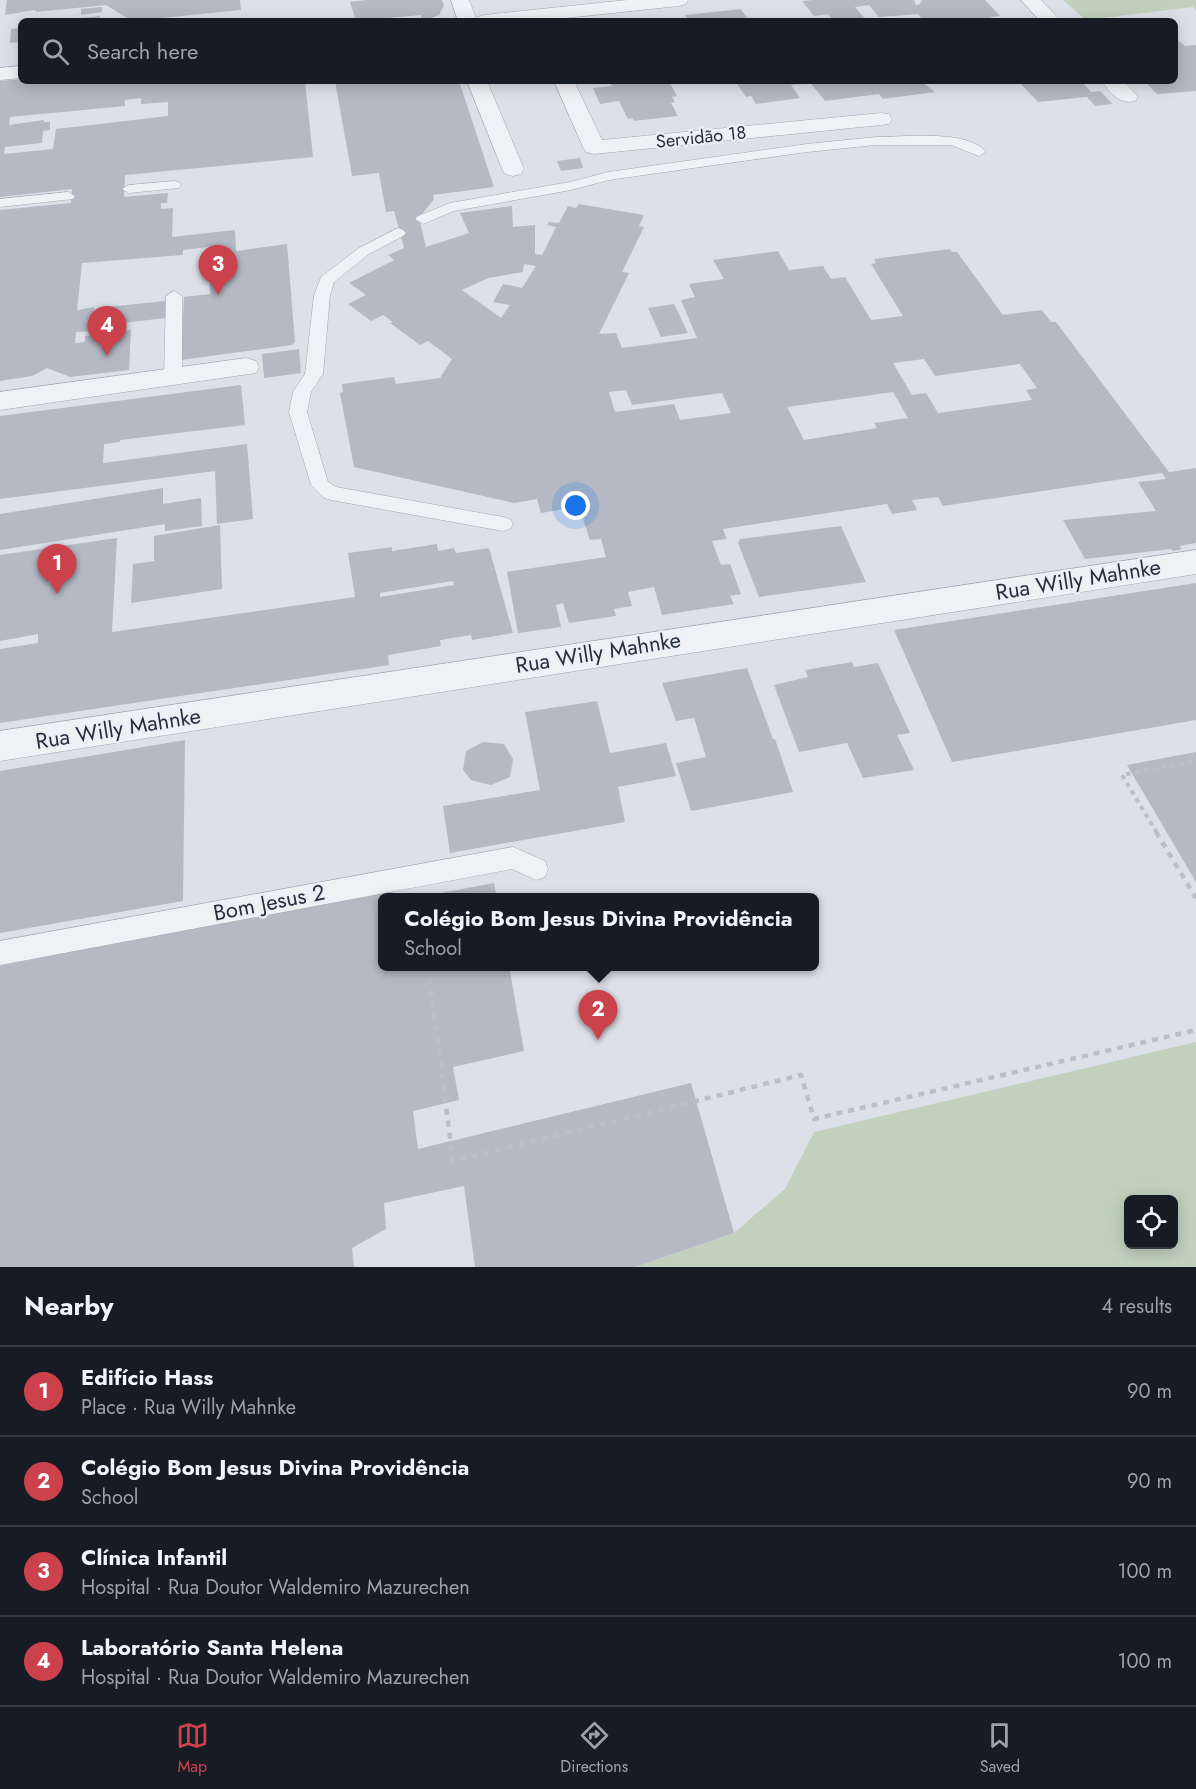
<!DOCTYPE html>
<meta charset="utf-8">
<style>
body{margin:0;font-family:Jost,sans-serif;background:#20242c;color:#f1f3f6}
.controls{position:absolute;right:18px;bottom:18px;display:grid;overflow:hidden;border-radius:9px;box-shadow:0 3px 15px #0003}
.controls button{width:54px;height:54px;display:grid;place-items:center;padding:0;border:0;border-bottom:2px solid #363941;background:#171b24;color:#f1f3f6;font:30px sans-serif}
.you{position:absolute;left:576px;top:506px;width:21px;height:21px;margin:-15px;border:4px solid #fff;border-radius:50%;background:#1a73e8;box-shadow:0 0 0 9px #1a73e833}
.badge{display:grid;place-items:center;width:39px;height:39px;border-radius:50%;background:#cc424c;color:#fff;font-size:20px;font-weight:700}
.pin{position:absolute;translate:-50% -50px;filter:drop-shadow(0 2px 3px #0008)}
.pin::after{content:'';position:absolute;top:32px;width:21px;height:18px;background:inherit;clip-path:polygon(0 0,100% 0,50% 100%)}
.popup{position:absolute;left:378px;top:893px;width:441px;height:78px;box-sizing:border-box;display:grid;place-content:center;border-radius:9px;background:#171b24;filter:drop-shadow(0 2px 4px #0005);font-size:20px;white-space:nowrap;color:#9ea1a6}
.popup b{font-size:22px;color:#f1f3f6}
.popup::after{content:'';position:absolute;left:50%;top:100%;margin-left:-12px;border:12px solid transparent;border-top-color:#171b24}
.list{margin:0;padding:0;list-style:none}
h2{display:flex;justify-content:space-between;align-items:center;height:78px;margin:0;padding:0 24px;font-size:26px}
h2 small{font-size:20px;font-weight:400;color:#9ea1a6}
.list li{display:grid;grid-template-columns:39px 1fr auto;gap:18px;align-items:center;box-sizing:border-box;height:90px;padding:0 24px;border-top:2px solid #363941}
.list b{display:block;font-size:22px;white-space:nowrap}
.list p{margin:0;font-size:20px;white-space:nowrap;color:#9ea1a6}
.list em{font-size:20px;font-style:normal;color:#9ea1a6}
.icon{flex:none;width:33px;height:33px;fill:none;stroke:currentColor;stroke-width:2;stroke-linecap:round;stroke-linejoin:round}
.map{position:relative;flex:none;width:1196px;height:1267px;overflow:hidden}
.search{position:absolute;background:#171b24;box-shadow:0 3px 15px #0003;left:18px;right:18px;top:18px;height:66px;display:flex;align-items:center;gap:15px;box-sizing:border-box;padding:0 21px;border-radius:9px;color:#9ea1a6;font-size:22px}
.sheet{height:438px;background:#171b24}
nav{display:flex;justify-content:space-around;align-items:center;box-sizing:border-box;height:84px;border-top:2px solid #363941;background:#171b24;font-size:16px;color:#9ea1a6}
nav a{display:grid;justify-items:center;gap:3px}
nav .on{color:#cc424c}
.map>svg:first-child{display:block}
</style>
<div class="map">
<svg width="1196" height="1267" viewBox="0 0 1196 1267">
<rect width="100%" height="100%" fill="#dde0e7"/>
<!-- green -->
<g fill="#c1d1be" fill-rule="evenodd">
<polygon points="1063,0 1196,0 1196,10 1193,7 1086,20"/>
<path d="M1196 1042V1267H635L734 1233 785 1189 814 1132ZM1128 1200H1174V1244H1128Z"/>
</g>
<!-- building -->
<g fill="#b4b9c4" fill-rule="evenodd">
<polygon points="7,0 240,0 241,10 132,21 106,5 36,12 35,10 5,15"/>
<polygon points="366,0 442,0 444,6 439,15 425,20 417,20 416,18 421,18 421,15 356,21 350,2"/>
<polygon points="814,0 914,0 916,5 920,4 922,0 985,0 1000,16 990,17 993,21 915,21 922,19 918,14 879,17 869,5 855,7 867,21 824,21 832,19 828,14 814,16 802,1"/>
<polygon points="102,7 102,12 81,15 81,9"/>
<polygon points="741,9 749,21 689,21 685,15"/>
<polygon points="100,16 100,21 73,21 73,19"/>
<polygon points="21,28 21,42 10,43 11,29"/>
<polygon points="1175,38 1185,46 1196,45 1196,91 1157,94 1144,81 1175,81"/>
<path d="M21 79 305 81 313 157 125 175 124 197 168 193 167 203H161V209L173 208 172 237 235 230 236 251 287 244 295 342 292 345 181 360 184 297 210 294 209 247 183 250V255L82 263 77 310 94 307 93 331 76 332 75 343 85 342V336L131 330 129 370 70 377 47 368 32 376 0 381V210L71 203 72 189 0 197V81ZM141 98V104L168 102V116L56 129 53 149 4 154 5 147 42 143 43 131 50 130V122H44V120L9 125 10 117 125 106V100Z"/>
<path d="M335 81H459L494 187 433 195 434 199 419 218 426 247 469 233 460 213 512 206 513 227 535 225V254L542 255 556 227 547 225 549 222 559 223 568 206 576 208 579 204 644 215 639 226 644 227 622 272 629 273 599 334 616 333 622 348 697 338 681 300 695 297 689 284 724 279 713 260 778 251 789 270 823 266 831 279 845 277 871 320 903 316 871 264 876 263 874 259 950 249 952 252H957L1003 315 1042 310 1051 322H1056L1169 472 1196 468V543L1179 546 1182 549 1173 551 1171 549 1085 559 1063 520 1156 511 1138 482 1166 479 1162 473 943 506 938 497 912 500 917 510 892 514 887 504 723 529 727 539 712 541 721 565 730 564 741 594 730 596 734 604 662 615 654 587 628 592 632 606 614 609 616 616 569 623 563 603 556 605 561 627 518 633 507 572 606 557 601 539 590 540 583 519 565 509 541 513 537 499 514 503 354 467 340 393 343 392 342 384 394 377 396 384 440 378 452 359 428 341 420 345 390 323 393 322 383 315 371 321 348 304 366 295 349 283 394 260 388 255 404 248 394 211 386 212 379 173 352 176ZM524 264 536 266 522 288 503 284 493 302 510 305 501 318 462 290 488 278 523 272ZM924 359 935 376 1020 364 1037 388 1026 390 1032 400 938 413 926 393 912 395 893 363ZM626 390 632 405 722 393 731 413 680 420 674 404 615 412 609 392ZM893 392 908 418 874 423 877 428 804 440 787 407Z"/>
<polygon points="609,81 669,81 677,96 672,97 675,102 671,103 678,116 634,121 632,118 628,119 619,101 600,104 593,88 612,86"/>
<polygon points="735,81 800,81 802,84 791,85 800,98 756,104 751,96 746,97"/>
<polygon points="809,81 921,81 935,92 883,99 879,94 825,101"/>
<polygon points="1018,81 1082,82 1091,92 1100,91 1113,104 1095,106 1087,97 1038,102"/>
<polygon points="580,158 583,168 561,171 557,161"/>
<polygon points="165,301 166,318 104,325 106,307"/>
<polygon points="674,304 688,333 661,337 648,308"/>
<polygon points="299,349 301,373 264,378 262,354"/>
<polygon points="241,385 245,425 120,440 120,442 104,444 103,463 247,444 253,519 217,524 215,471 0,499 0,416"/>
<polygon points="163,488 163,504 201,498 202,526 165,531 165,524 0,550 0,514"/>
<polygon points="220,525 222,589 131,603 133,564 154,561 154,536"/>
<polygon points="841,526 866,582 759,597 738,543 740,539"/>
<path d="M117 538 112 632 355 597 348 553 392 547V551L437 544 438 551 454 548 456 553 489 548 513 633 472 640 471 635 440 640 441 646 388 655 389 665 0 723V649L38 643V634L0 641V555ZM453 581 454 585 380 597V593Z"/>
<polygon points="1196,583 1196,720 952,762 894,630"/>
<polygon points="852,662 854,667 878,663 910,733 897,735 914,770 863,778 847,743 799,752 774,685 808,677 805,670"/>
<polygon points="747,668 773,739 775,739 793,792 691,811 676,763 706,757 694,718 676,721 662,683"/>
<polygon points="597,701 610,753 666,743 676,776 618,787 625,822 450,853 443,806 540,790 525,712"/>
<polygon points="185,740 183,901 0,933 0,771"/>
<polygon points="483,742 504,744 513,759 510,777 491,785 471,780 463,770 466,751"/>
<polygon points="1196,752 1196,882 1127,765"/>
<polygon points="494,883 497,898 425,898 425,896"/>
<polygon points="392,886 393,898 382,898 382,966 509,966 524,1051 453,1067 459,1100 413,1111 418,1149 691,1083 734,1233 635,1267 475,1267 464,1186 384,1203 386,1229 352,1248 354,1267 0,1267 0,966"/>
</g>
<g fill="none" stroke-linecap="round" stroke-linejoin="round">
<!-- service casing -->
<g stroke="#a3a7b1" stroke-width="1">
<g id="service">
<path d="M876 137C904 137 968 129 986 152L979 156 951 145H876L807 152 609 180 571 190 454 211 423 224 415 219 418 216 450 203 570 182 608 172 807 144Z"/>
<polygon points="174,181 179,182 181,185 179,188 129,193 122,189 129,185"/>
<polygon points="68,192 75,196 73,199 0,207 0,199"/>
<polygon points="398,228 403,230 406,233 403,236 369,254 334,282 330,295 323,374 311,392 307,412 328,482 336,487 503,517 510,519 513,524 510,529 503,531 331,500 324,498 311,485 289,412 293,392 305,374 314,295 321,277 359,248"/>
<polygon points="174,291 182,296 182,377 179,381 167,381 164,377 166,296"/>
<polygon points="513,847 545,861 548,869 545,877 536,880 512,869 0,965 0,941"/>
</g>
</g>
<!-- minor casing -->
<g stroke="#a3a7b1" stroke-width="1">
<g id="minor">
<polygon points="451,0 469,0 476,18 484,15 627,0 688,0 686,4 679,6 537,21 458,21"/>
<polygon points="1021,0 1041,0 1061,21 1040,21"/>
<polygon points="21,66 21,78 0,80 0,68"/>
<polygon points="467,81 487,81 524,169 521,174 513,176 505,174 502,169"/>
<polygon points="554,81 574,81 602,140 881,113 889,114 892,119 889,124 881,125 594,154 586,152 583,147"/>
<path d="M1102 81H1124L1138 97 1135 101C1120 105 1110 93 1102 81Z"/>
<polygon points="246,358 256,361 259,367 256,373 0,410 0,392"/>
<polygon points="1196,550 1196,574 0,761 0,731"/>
</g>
</g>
<!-- path-far1 -->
<polyline stroke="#bcbec5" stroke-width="4" stroke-dasharray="4.5 4.5" stroke-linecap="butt" points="1157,833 1122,775 1196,761"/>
<!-- path -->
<g stroke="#bcbec5" stroke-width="4.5" stroke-dasharray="6 6" stroke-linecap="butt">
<polyline points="1156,832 1196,898"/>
<polyline points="428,966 453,1161 801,1075 814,1119 1196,1030"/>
</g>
<!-- service -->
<use href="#service" fill="#f0f1f5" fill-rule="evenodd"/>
<!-- minor -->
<use href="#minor" fill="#f0f1f5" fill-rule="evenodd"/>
</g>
<g text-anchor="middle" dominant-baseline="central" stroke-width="4.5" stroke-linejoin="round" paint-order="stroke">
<!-- far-street labels -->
<g font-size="18" fill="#272d3d" stroke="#eceff5">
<text transform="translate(701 137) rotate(-6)">Servidão 18</text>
</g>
<!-- street labels -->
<g font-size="22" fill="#272d3d" stroke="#eceff5">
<text transform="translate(1078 579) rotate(-9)">Rua Willy Mahnke</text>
<text transform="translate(598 652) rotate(-9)">Rua Willy Mahnke</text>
<text transform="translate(118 728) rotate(-9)">Rua Willy Mahnke</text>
<text transform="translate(269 902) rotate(-11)">Bom Jesus 2</text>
</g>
</g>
</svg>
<div class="controls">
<button><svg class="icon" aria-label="locate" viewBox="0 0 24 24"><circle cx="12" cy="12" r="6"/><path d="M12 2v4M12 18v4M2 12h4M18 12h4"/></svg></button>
</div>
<div class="you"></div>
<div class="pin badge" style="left:57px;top:594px">1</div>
<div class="pin badge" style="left:598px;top:1040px">2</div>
<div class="popup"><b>Colégio Bom Jesus Divina Providência</b>School</div>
<div class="pin badge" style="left:218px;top:295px">3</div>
<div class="pin badge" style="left:107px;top:356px">4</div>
<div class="search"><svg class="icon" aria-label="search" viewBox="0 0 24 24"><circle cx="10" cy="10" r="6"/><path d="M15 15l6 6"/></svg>Search here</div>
</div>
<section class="sheet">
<h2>Nearby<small>4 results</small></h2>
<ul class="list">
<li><span class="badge">1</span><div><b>Edifício Hass</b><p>Place · Rua Willy Mahnke</p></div><em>90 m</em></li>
<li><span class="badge">2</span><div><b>Colégio Bom Jesus Divina Providência</b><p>School</p></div><em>90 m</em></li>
<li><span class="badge">3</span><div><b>Clínica Infantil</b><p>Hospital · Rua Doutor Waldemiro Mazurechen</p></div><em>100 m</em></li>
<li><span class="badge">4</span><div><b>Laboratório Santa Helena</b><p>Hospital · Rua Doutor Waldemiro Mazurechen</p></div><em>100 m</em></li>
</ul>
</section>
<nav>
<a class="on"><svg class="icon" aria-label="map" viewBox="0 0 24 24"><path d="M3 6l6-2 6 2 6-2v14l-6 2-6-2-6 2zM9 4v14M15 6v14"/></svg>Map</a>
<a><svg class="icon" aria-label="directions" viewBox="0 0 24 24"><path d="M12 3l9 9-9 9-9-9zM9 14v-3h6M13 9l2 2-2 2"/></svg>Directions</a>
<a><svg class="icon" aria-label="saved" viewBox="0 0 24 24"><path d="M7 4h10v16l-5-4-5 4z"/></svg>Saved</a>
</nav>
